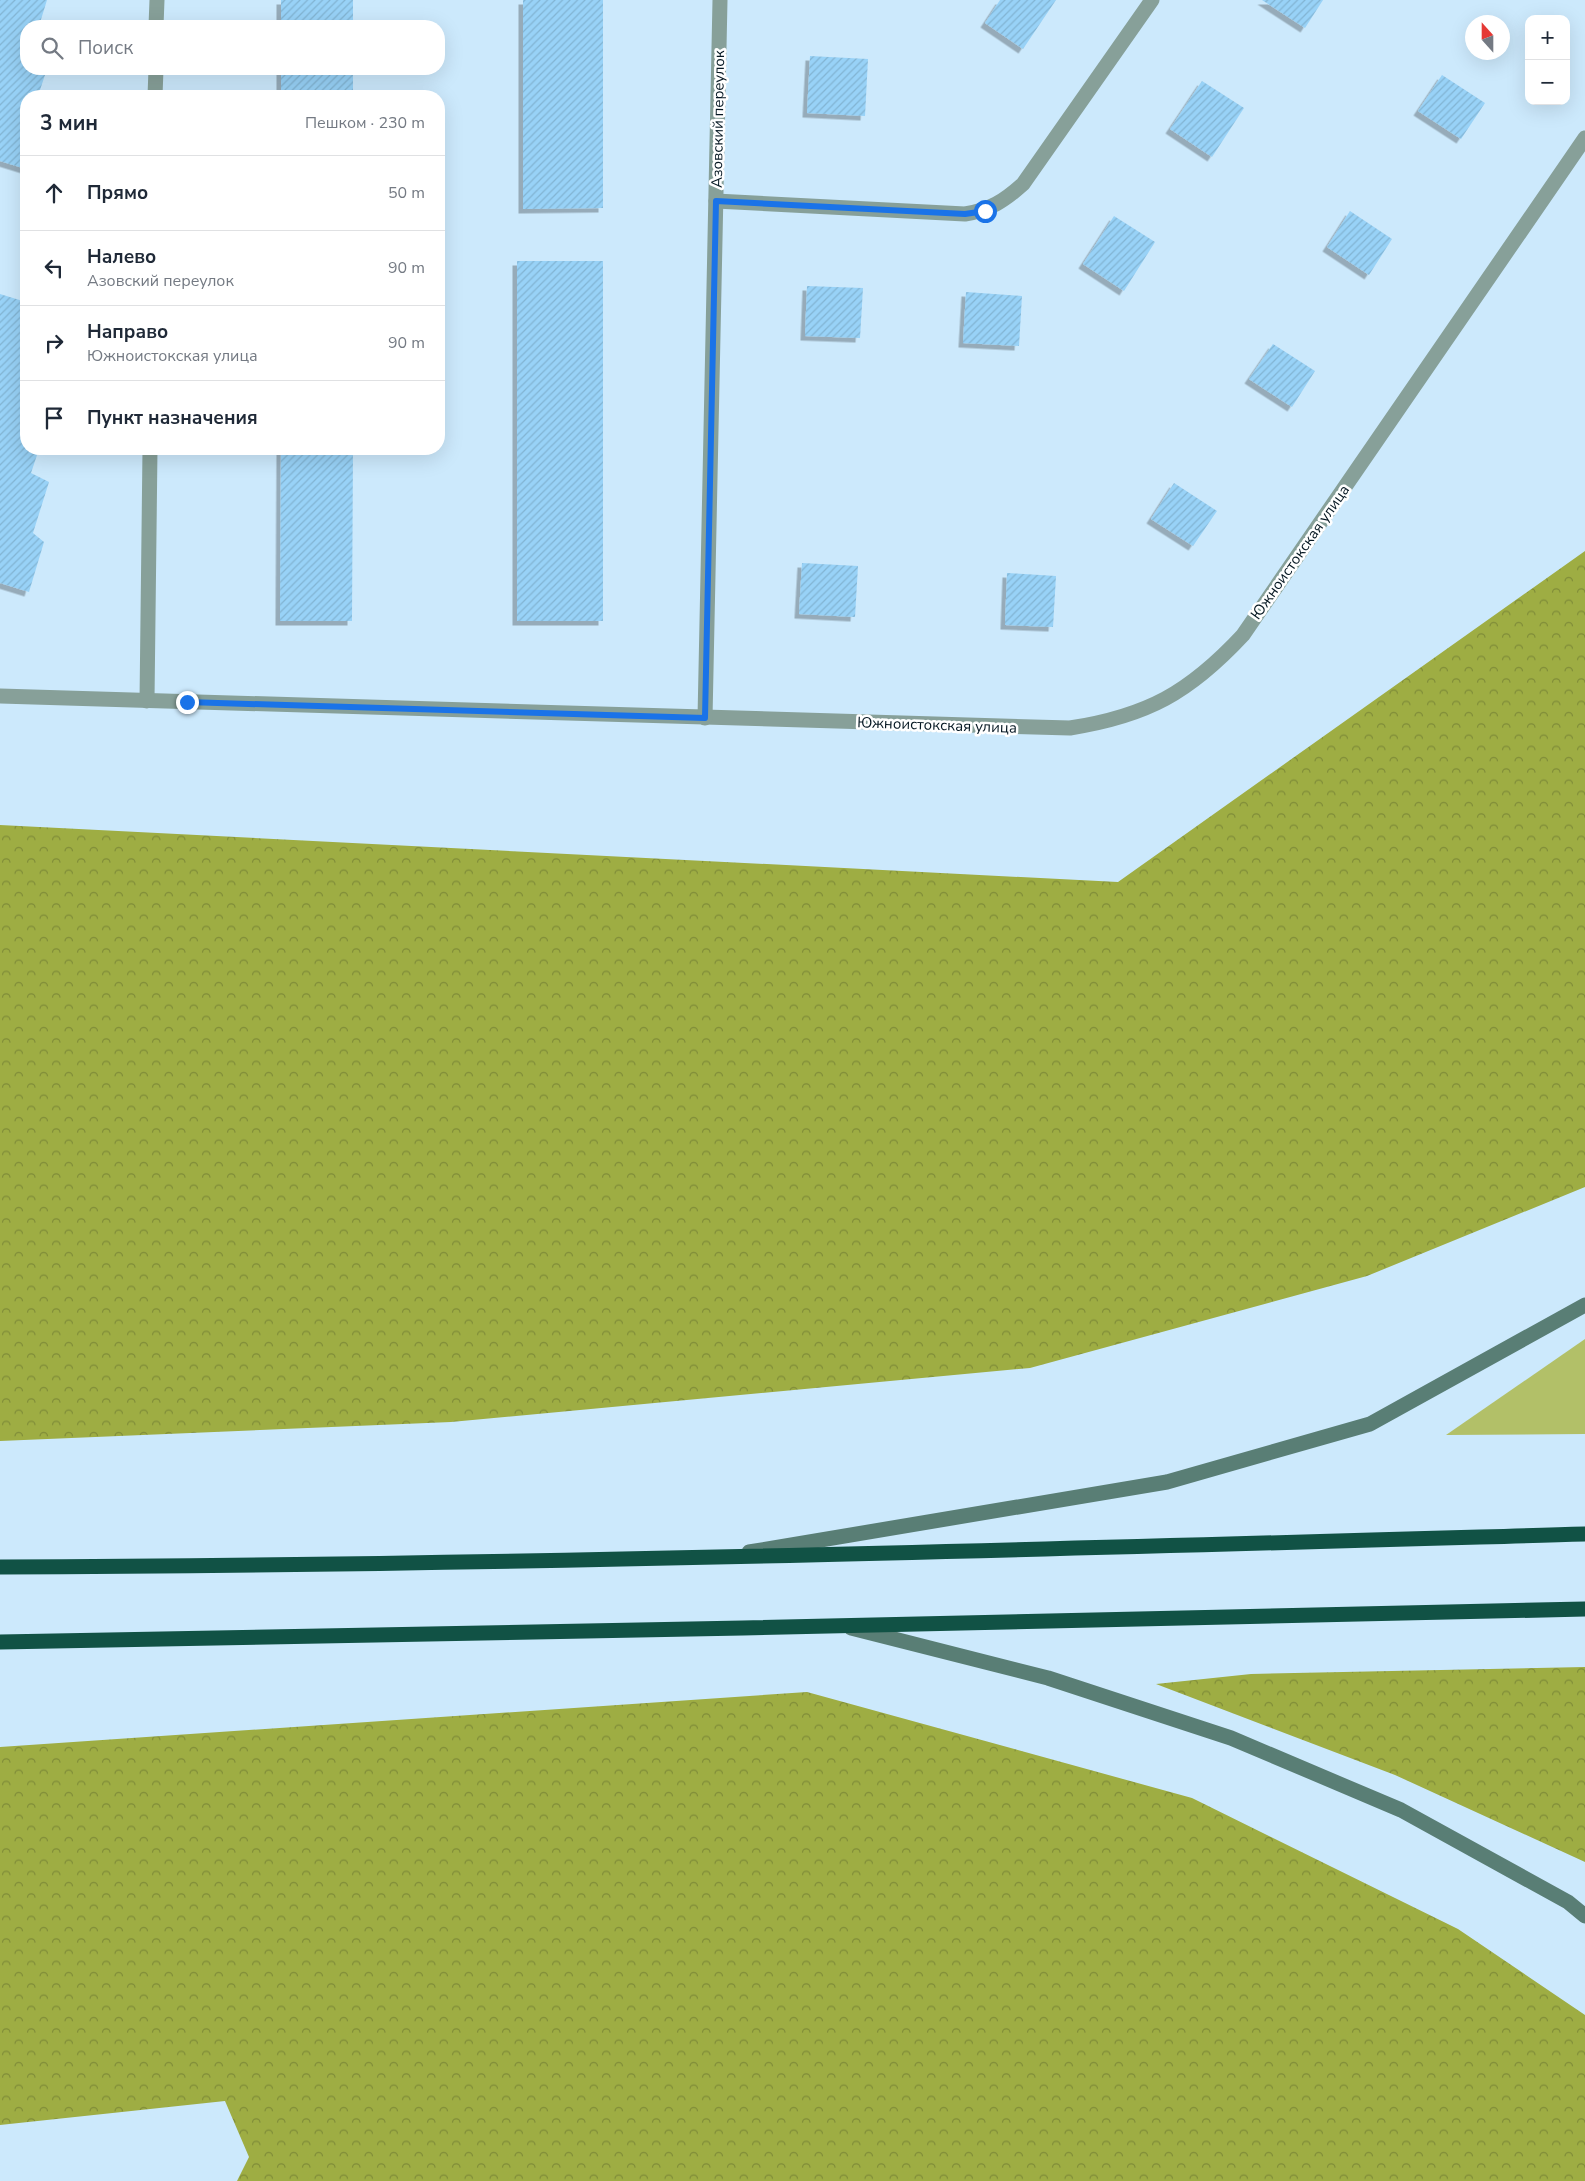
<!DOCTYPE html>
<html lang="ru">
<meta charset="utf-8">
<style>
body{margin:0;font-family:"Nunito Sans",sans-serif;background:#f2f2f3;color:#1f2937}
.controls{position:absolute;right:15px;top:15px;display:grid;overflow:hidden;border-radius:10px;box-shadow:0 5px 20px #0002}
.controls button{width:45px;height:45px;display:grid;place-items:center;padding:0;border:0;border-bottom:1px solid #e0e1e3;background:#fff;color:#1f2937;font:25px sans-serif}
.compass{position:absolute;left:1465px;top:15px;width:45px;height:45px;border-radius:50%;background:#fff;box-shadow:0 5px 20px #0002;rotate:339deg}
.stop{position:absolute;width:15px;height:15px;margin:-11px;border:4px solid #1a73e8;border-radius:50%;background:#fff}
.stop.end{background:#1a73e8;border-color:#fff;box-shadow:0 1px 5px #0008}
.list{margin:0;padding:0;list-style:none}
h2{display:flex;justify-content:space-between;align-items:center;height:65px;margin:0;padding:0 20px;font-size:21px}
h2 small{font-size:16px;font-weight:400;color:#747a83}
.list li{display:grid;grid-template-columns:32px 1fr auto;gap:15px;align-items:center;box-sizing:border-box;height:75px;padding:0 20px;border-top:1px solid #e0e1e3}
.list b{display:block;font-size:19px;white-space:nowrap}
.list p{margin:0;font-size:16px;white-space:nowrap;color:#747a83}
.list em{font-size:16px;font-style:normal;color:#747a83}
.icon{flex:none;width:28px;height:28px;fill:none;stroke:currentColor;stroke-width:2;stroke-linecap:round;stroke-linejoin:round}
.map{position:relative;flex:none;width:1585px;height:2181px;overflow:hidden}
.search{position:absolute;background:#fff;box-shadow:0 5px 20px #0002;left:20px;top:20px;width:425px;height:55px;display:flex;align-items:center;gap:12px;box-sizing:border-box;padding:0 18px;border-radius:20px;color:#747a83;font-size:19px}
.panel{position:absolute;background:#fff;box-shadow:0 5px 20px #0002;left:20px;top:90px;width:425px;height:365px;border-radius:20px}
.map>svg:first-child{display:block}
</style>
<div class="map">
<svg width="1585" height="2181" viewBox="0 0 1585 2181">
<defs>
<pattern id="forest-crowns" width="20" height="18" patternUnits="userSpaceOnUse" patternTransform="scale(1.25)"><rect width="20" height="18" fill="#9ead43"/><path d="M2 6a3 3 0 1 1 6 0M12 15a3 3 0 1 1 6 0" fill="none" stroke="#7f8c38"/></pattern>
<pattern id="building-hatch" width="6" height="6" patternUnits="userSpaceOnUse" patternTransform="scale(1.25)"><rect width="6" height="6" fill="#98d2f7"/><path d="M-1 1l2-2M0 6l6-6M5 7l2-2" fill="none" stroke="#82b4d3"/></pattern>
<filter id="shadow"><feDropShadow dx="-4.5" dy="4.5" stdDeviation="0" flood-color="#0004"/></filter>
</defs>
<rect width="100%" height="100%" fill="#cce9fc"/>
<!-- green -->
<polygon fill="#b2c068" points="1585,1339 1585,1434 1446,1435"/>
<!-- forest -->
<g fill="url(#forest-crowns)">
<polygon points="1585,551 1585,1187 1367,1276 1030,1368 451,1422 0,1441 0,825 1118,882"/>
<polygon points="1585,1667 1585,1862 1395,1775 1156,1684 1251,1674"/>
<polygon points="807,1692 1192,1798 1458,1929 1585,2015 1585,2181 237,2181 249,2157 225,2101 0,2125 0,1747"/>
</g>
<!-- building -->
<g fill="url(#building-hatch)" filter="url(#shadow)">
<polygon points="0,0 47,0 39,26 26,26 26,69 47,69 38,96 26,96 26,169 0,161"/>
<rect x="281" y="0" width="72" height="26"/>
<polygon points="523,0 603,0 603,208 523,209"/>
<polygon points="1000,0 1056,0 1023,49 985,23"/>
<polygon points="1262,0 1323,0 1305,28"/>
<polygon points="810,56 868,59 865,116 807,113"/>
<rect x="281" y="69" width="72" height="27"/>
<polygon points="1442,75 1485,103 1461,139 1418,111"/>
<polygon points="1202,81 1244,108 1212,157 1170,129"/>
<polygon points="1350,211 1392,239 1369,275 1327,247"/>
<polygon points="1114,216 1155,242 1124,291 1083,264"/>
<rect x="517" y="261" width="86" height="360"/>
<polygon points="807,286 863,288 860,338 805,336"/>
<polygon points="966,292 1022,296 1019,346 963,343"/>
<polygon points="0,294 26,302 26,449 39,449 31,473 49,482 33,533 44,542 29,592 0,583"/>
<polygon points="1273,344 1315,371 1292,407 1249,379"/>
<polygon points="281,449 353,449 352,621 280,621"/>
<polygon points="1174,483 1217,511 1193,546 1151,519"/>
<polygon points="802,563 858,566 855,617 799,614"/>
<polygon points="1007,573 1056,576 1053,627 1005,625"/>
</g>
<g fill="none" stroke-linecap="round" stroke-linejoin="round">
<!-- lane -->
<path stroke="#87a099" stroke-width="15" d="M716 201 965 214C990 210 1004 201 1023 184L1152 0"/>
<!-- street -->
<g stroke="#87a099" stroke-width="15">
<polyline points="156,26 157,0"/>
<polyline points="155,96 156,69"/>
<path d="M0 696 1070 728C1147 716 1189 693 1243 635L1585 138"/>
<polyline points="147,701 150,449"/>
<polyline points="705,718 720,0"/>
</g>
<!-- secondary -->
<g stroke="#597e75" stroke-width="15">
<polyline points="749,1552 1167,1482 1370,1424 1585,1305"/>
<polyline points="851,1628 1048,1678 1231,1738 1401,1810 1568,1902 1585,1916"/>
</g>
<!-- highway -->
<g stroke="#115245" stroke-width="15">
<path d="M0 1567C529 1565 1057 1549 1585 1534"/>
<polyline points="0,1642 743,1628 1585,1609"/>
</g>
</g>
<g fill="none" stroke-linecap="round" stroke-linejoin="round">
<!-- route -->
<polyline stroke="#1a73e8" stroke-width="6" points="187,702 705,718 716,201 965,214 985,211"/>
</g>
<g text-anchor="middle" dominant-baseline="central" stroke-width="5" stroke-linejoin="round" paint-order="stroke">
<!-- street labels -->
<g font-size="15" fill="#051722" stroke="#fff">
<text transform="translate(718 119) rotate(-89)">Азовский переулок</text>
<text transform="translate(1300 552) rotate(-55)">Южноистокская улица</text>
<text transform="translate(937 725) rotate(2)">Южноистокская улица</text>
</g>
</g>
</svg>
<div class="controls">
<button>+</button>
<button>−</button>
</div>
<svg class="compass" viewBox="-18 -18 36 36"><path d="M0-13l5 13h-10z" fill="#e53935"/><path d="M0 13l5-13h-10z" fill="#747a83"/></svg>
<div class="stop" style="left:985px;top:211px"></div>
<div class="stop end" style="left:187px;top:702px"></div>
<div class="search"><svg class="icon" aria-label="search" viewBox="0 0 24 24"><circle cx="10" cy="10" r="6"/><path d="M15 15l6 6"/></svg>Поиск</div>
<section class="panel">
<h2>3 мин<small>Пешком · 230 m</small></h2>
<ul class="list">
<li><svg class="icon" aria-label="ahead" viewBox="0 0 24 24"><path d="M12 20V5M6 11l6-6 6 6"/></svg><div><b>Прямо</b></div><em>50 m</em></li>
<li><svg class="icon" aria-label="left" viewBox="0 0 24 24"><path d="M17 20v-9H6M10 6l-5 5 5 5"/></svg><div><b>Налево</b><p>Азовский переулок</p></div><em>90 m</em></li>
<li><svg class="icon" aria-label="right" viewBox="0 0 24 24"><path d="M7 20v-9h11M14 6l5 5-5 5"/></svg><div><b>Направо</b><p>Южноистокская улица</p></div><em>90 m</em></li>
<li><svg class="icon" aria-label="arrive" viewBox="0 0 24 24"><path d="M6 21V4h12l-3 4 3 4H6"/></svg><div><b>Пункт назначения</b></div></li>
</ul>
</section>
</div>
